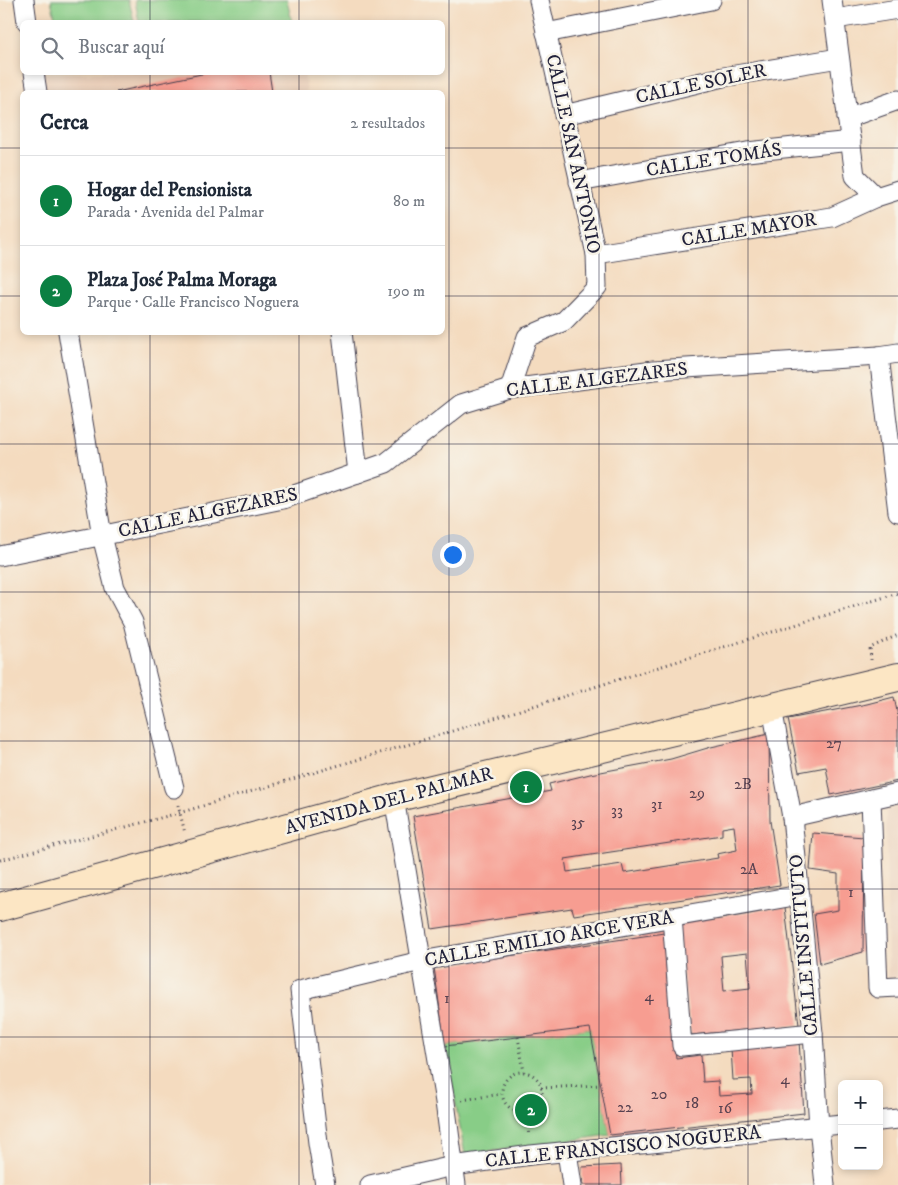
<!DOCTYPE html>
<html lang="es">
<meta charset="utf-8">
<style>
body{margin:0;font-family:"IM FELL DW Pica",serif;background:#f2f2f3;color:#1f2937}
.controls{position:absolute;right:15px;bottom:15px;display:grid;overflow:hidden;border-radius:8px;box-shadow:0 2px 8px #0003}
.controls button{width:45px;height:45px;display:grid;place-items:center;padding:0;border:0;border-bottom:1px solid #e0e1e3;background:#fff;color:#1f2937;font:25px sans-serif}
.you{position:absolute;left:452px;top:554px;width:18px;height:18px;margin:-12px;border:4px solid #fff;border-radius:50%;background:#1a73e8;box-shadow:0 0 0 8px #1a73e833}
.badge{display:grid;place-items:center;width:32px;height:32px;border-radius:50%;background:#0b8043;color:#fff;font-size:16px;font-weight:700}
.pin{position:absolute;translate:-50% -50%;border:2px solid #fff;box-shadow:0 1px 5px #0006}
.list{margin:0;padding:0;list-style:none}
h2{display:flex;justify-content:space-between;align-items:center;height:65px;margin:0;padding:0 20px;font-size:21px}
h2 small{font-size:16px;font-weight:400;color:#747a83}
.list li{display:grid;grid-template-columns:32px 1fr auto;gap:15px;align-items:center;box-sizing:border-box;height:90px;padding:0 20px;border-top:1px solid #e0e1e3}
.list b{display:block;font-size:19px;white-space:nowrap}
.list p{margin:0;font-size:16px;white-space:nowrap;color:#747a83}
.list em{font-size:16px;font-style:normal;color:#747a83}
.icon{flex:none;width:28px;height:28px;fill:none;stroke:currentColor;stroke-width:2;stroke-linecap:round;stroke-linejoin:round}
.map{position:relative;flex:none;width:898px;height:1185px;overflow:hidden}
.search{position:absolute;background:#fff;box-shadow:0 2px 8px #0003;left:20px;top:20px;width:425px;height:55px;display:flex;align-items:center;gap:12px;box-sizing:border-box;padding:0 18px;border-radius:8px;color:#747a83;font-size:19px}
.panel{position:absolute;background:#fff;box-shadow:0 2px 8px #0003;left:20px;top:90px;width:425px;height:245px;border-radius:8px}
.map>svg:first-child{display:block}
</style>
<div class="map">
<svg width="898" height="1185" viewBox="0 0 898 1185">
<rect width="100%" height="100%" fill="#f7f3e8"/>
<filter id="ink" filterUnits="userSpaceOnUse"><feTurbulence type="fractalNoise" baseFrequency=".02" numOctaves="2"/><feDisplacementMap in="SourceGraphic" scale="10" xChannelSelector="R" yChannelSelector="G"/><feConvolveMatrix kernelMatrix="1 2 1 2 8 2 1 2 1" color-interpolation-filters="sRGB"/></filter>
<filter id="wash" filterUnits="userSpaceOnUse"><feTurbulence type="fractalNoise" baseFrequency=".0096" numOctaves="4" result="noise"/><feDisplacementMap in="SourceGraphic" scale="20" xChannelSelector="R" yChannelSelector="G"/><feGaussianBlur stdDeviation="1.12" result="paint"/><feColorMatrix in="noise" values="0 0 0 0 0 0 0 0 0 0 0 0 0 0 0 0 0 1.4 0 .05"/><feComposite in="paint" operator="in"/></filter>
<g filter="url(#wash)">
<rect width="100%" height="100%" fill="#f4dbbf"/>
<!-- built -->
<g fill="#eaceb8">
<polygon points="36,73 304,73 307,92 39,92"/>
<polygon points="898,807 898,977 888,978 886,810"/>
</g>
<!-- green -->
<g fill="#88cd87" stroke="#557861">
<polygon points="51,0 129,0 134,22 56,22"/>
<polygon points="135,0 287,0 292,22 139,22"/>
<polygon points="590,1028 610,1135 465,1155 445,1046"/>
</g>
<g id="blocks">
<!-- building -->
<g fill="#f79d91" fill-rule="evenodd">
<polygon points="211,72 269,72 272,92 116,92"/>
<polygon points="894,697 898,716 898,781 831,795 826,767 799,772 788,719 867,704"/>
<path d="M769 734 770 821 780 885 574 915 572 908 432 929 413 816 551 791 549 784 590 774 671 759 711 747ZM734 826 737 850 717 854 718 858 624 873 622 864 567 872 565 859 722 835V828Z"/>
<polygon points="813,833 864,837 863,952 820,964 814,914 838,910 838,874 810,870"/>
<path d="M785 907 799 1025 691 1035 676 921ZM747 953 750 988 724 991 721 956Z"/>
<polygon points="664,933 667,978 676,1058 701,1055 703,1082 718,1081 719,1096 752,1094 751,1079 733,1080 731,1049 799,1041 804,1113 610,1135 590,1028 445,1046 434,967"/>
<polygon points="621,1165 622,1185 583,1185 582,1167"/>
</g>
</g>
</g>
<g filter="url(#ink)">
<use href="#blocks" fill-opacity="0" stroke="#423e4f" stroke-width="1"/>
<g fill="none" stroke-linecap="round" stroke-linejoin="round">
<!-- street casing -->
<g stroke="#423e4f" stroke-width="21">
<g id="street">
<polyline points="24,0 27,22"/>
<polyline points="832,0 855,176 876,197"/>
<polyline points="835,19 898,9"/>
<polyline points="546,33 711,0"/>
<polyline points="34,72 37,92"/>
<polyline points="564,115 723,77 839,58"/>
<polyline points="847,118 898,100"/>
<polyline points="579,182 747,152 851,141"/>
<polyline points="596,254 832,217 876,197 898,190"/>
<polyline points="68,332 102,536 115,588 133,622 174,788"/>
<polyline points="342,332 358,473"/>
<polyline points="879,356 898,512"/>
<polyline points="510,389 527,337 564,321 597,287 596,254 539,0"/>
<polyline points="0,556 283,499 386,463 461,404 510,389 654,370 879,356 898,353"/>
<polyline points="772,708 792,817 813,1033 819,1127 825,1185"/>
<polyline points="394,798 445,1102 456,1185"/>
<polyline points="871,799 878,988 898,987"/>
<polyline points="792,817 898,793"/>
<polyline points="672,917 682,1046 813,1033"/>
<polyline points="879,1121 898,1119"/>
<polyline points="567,1152 572,1185"/>
<polyline points="325,1185 318,1143 300,990 421,961 800,895"/>
<polyline points="370,1185 453,1166 531,1155 842,1124"/>
</g>
</g>
<!-- secondary casing -->
<g stroke="#423e4f" stroke-width="30">
<polyline id="secondary" points="0,907 394,798 898,677"/>
</g>
<!-- path -->
<g stroke="#423e4f" stroke-width="3" stroke-dasharray="1 4" stroke-linecap="butt">
<polyline points="871,660 870,648 898,635"/>
<polyline points="178,805 185,833"/>
<polyline points="0,860 179,813 420,741 898,593"/>
<polyline points="518,1037 524,1072"/>
<circle cx="522" cy="1092" r="20"/>
<polyline points="541,1088 601,1085"/>
<polyline points="462,1100 501,1094"/>
<polyline points="526,1112 529,1136"/>
</g>
<!-- street -->
<use href="#street" stroke="#fff" stroke-width="19"/>
<!-- secondary -->
<use href="#secondary" stroke="#fce6c4" stroke-width="28"/>
</g>
</g>
<!-- grid -->
<path fill="none" stroke="#22223b" stroke-width="1" stroke-opacity="0.55" d="M150 0V22M299 0V22M449 0V1185M599 0V1185M748 0V1185M150 72V92M299 72V92M0 148H22M442 148H898M0 296H22M442 296H898M150 332V1185M299 332V1185M0 444H898M0 592H898M0 741H898M0 889H898M0 1037H898"/>
<g text-anchor="middle" dominant-baseline="central" stroke-width="5" stroke-linejoin="round" paint-order="stroke">
<!-- number labels -->
<g font-size="16" fill="#574150">
<text x="834" y="743">27</text>
<text x="743" y="784">2B</text>
<text x="697" y="793">29</text>
<text x="657" y="804">31</text>
<text x="617" y="810">33</text>
<text x="578" y="822">35</text>
<text x="749" y="869">2A</text>
<text x="851" y="892">1</text>
<text x="649" y="996">4</text>
<text x="447" y="998">1</text>
<text x="785" y="1079">4</text>
<text x="659" y="1094">20</text>
<text x="692" y="1103">18</text>
<text x="625" y="1107">22</text>
<text x="725" y="1108">16</text>
</g>
<!-- street labels -->
<g font-size="19" fill="#22223b" stroke="#f7f3e8">
<text transform="translate(701 84) rotate(-12)">CALLE SOLER</text>
<text transform="translate(573 154) rotate(78)">CALLE SAN ANTONIO</text>
<text transform="translate(714 160) rotate(-9)">CALLE TOMÁS</text>
<text transform="translate(749 230) rotate(-9)">CALLE MAYOR</text>
<text transform="translate(597 380) rotate(-7)">CALLE ALGEZARES</text>
<text transform="translate(208 513) rotate(-12)">CALLE ALGEZARES</text>
<text transform="translate(389 801) rotate(-15)">AVENIDA DEL PALMAR</text>
<text transform="translate(549 939) rotate(-10)">CALLE EMILIO ARCE VERA</text>
<text transform="translate(804 945) rotate(-95)">CALLE INSTITUTO</text>
<text transform="translate(623 1147) rotate(-6)">CALLE FRANCISCO NOGUERA</text>
</g>
</g>
</svg>
<div class="controls">
<button>+</button>
<button>−</button>
</div>
<div class="you"></div>
<div class="pin badge" style="left:526px;top:787px">1</div>
<div class="pin badge" style="left:531px;top:1110px">2</div>
<div class="search"><svg class="icon" aria-label="search" viewBox="0 0 24 24"><circle cx="10" cy="10" r="6"/><path d="M15 15l6 6"/></svg>Buscar aquí</div>
<section class="panel">
<h2>Cerca<small>2 resultados</small></h2>
<ul class="list">
<li><span class="badge">1</span><div><b>Hogar del Pensionista</b><p>Parada · Avenida del Palmar</p></div><em>80 m</em></li>
<li><span class="badge">2</span><div><b>Plaza José Palma Moraga</b><p>Parque · Calle Francisco Noguera</p></div><em>190 m</em></li>
</ul>
</section>
</div>
